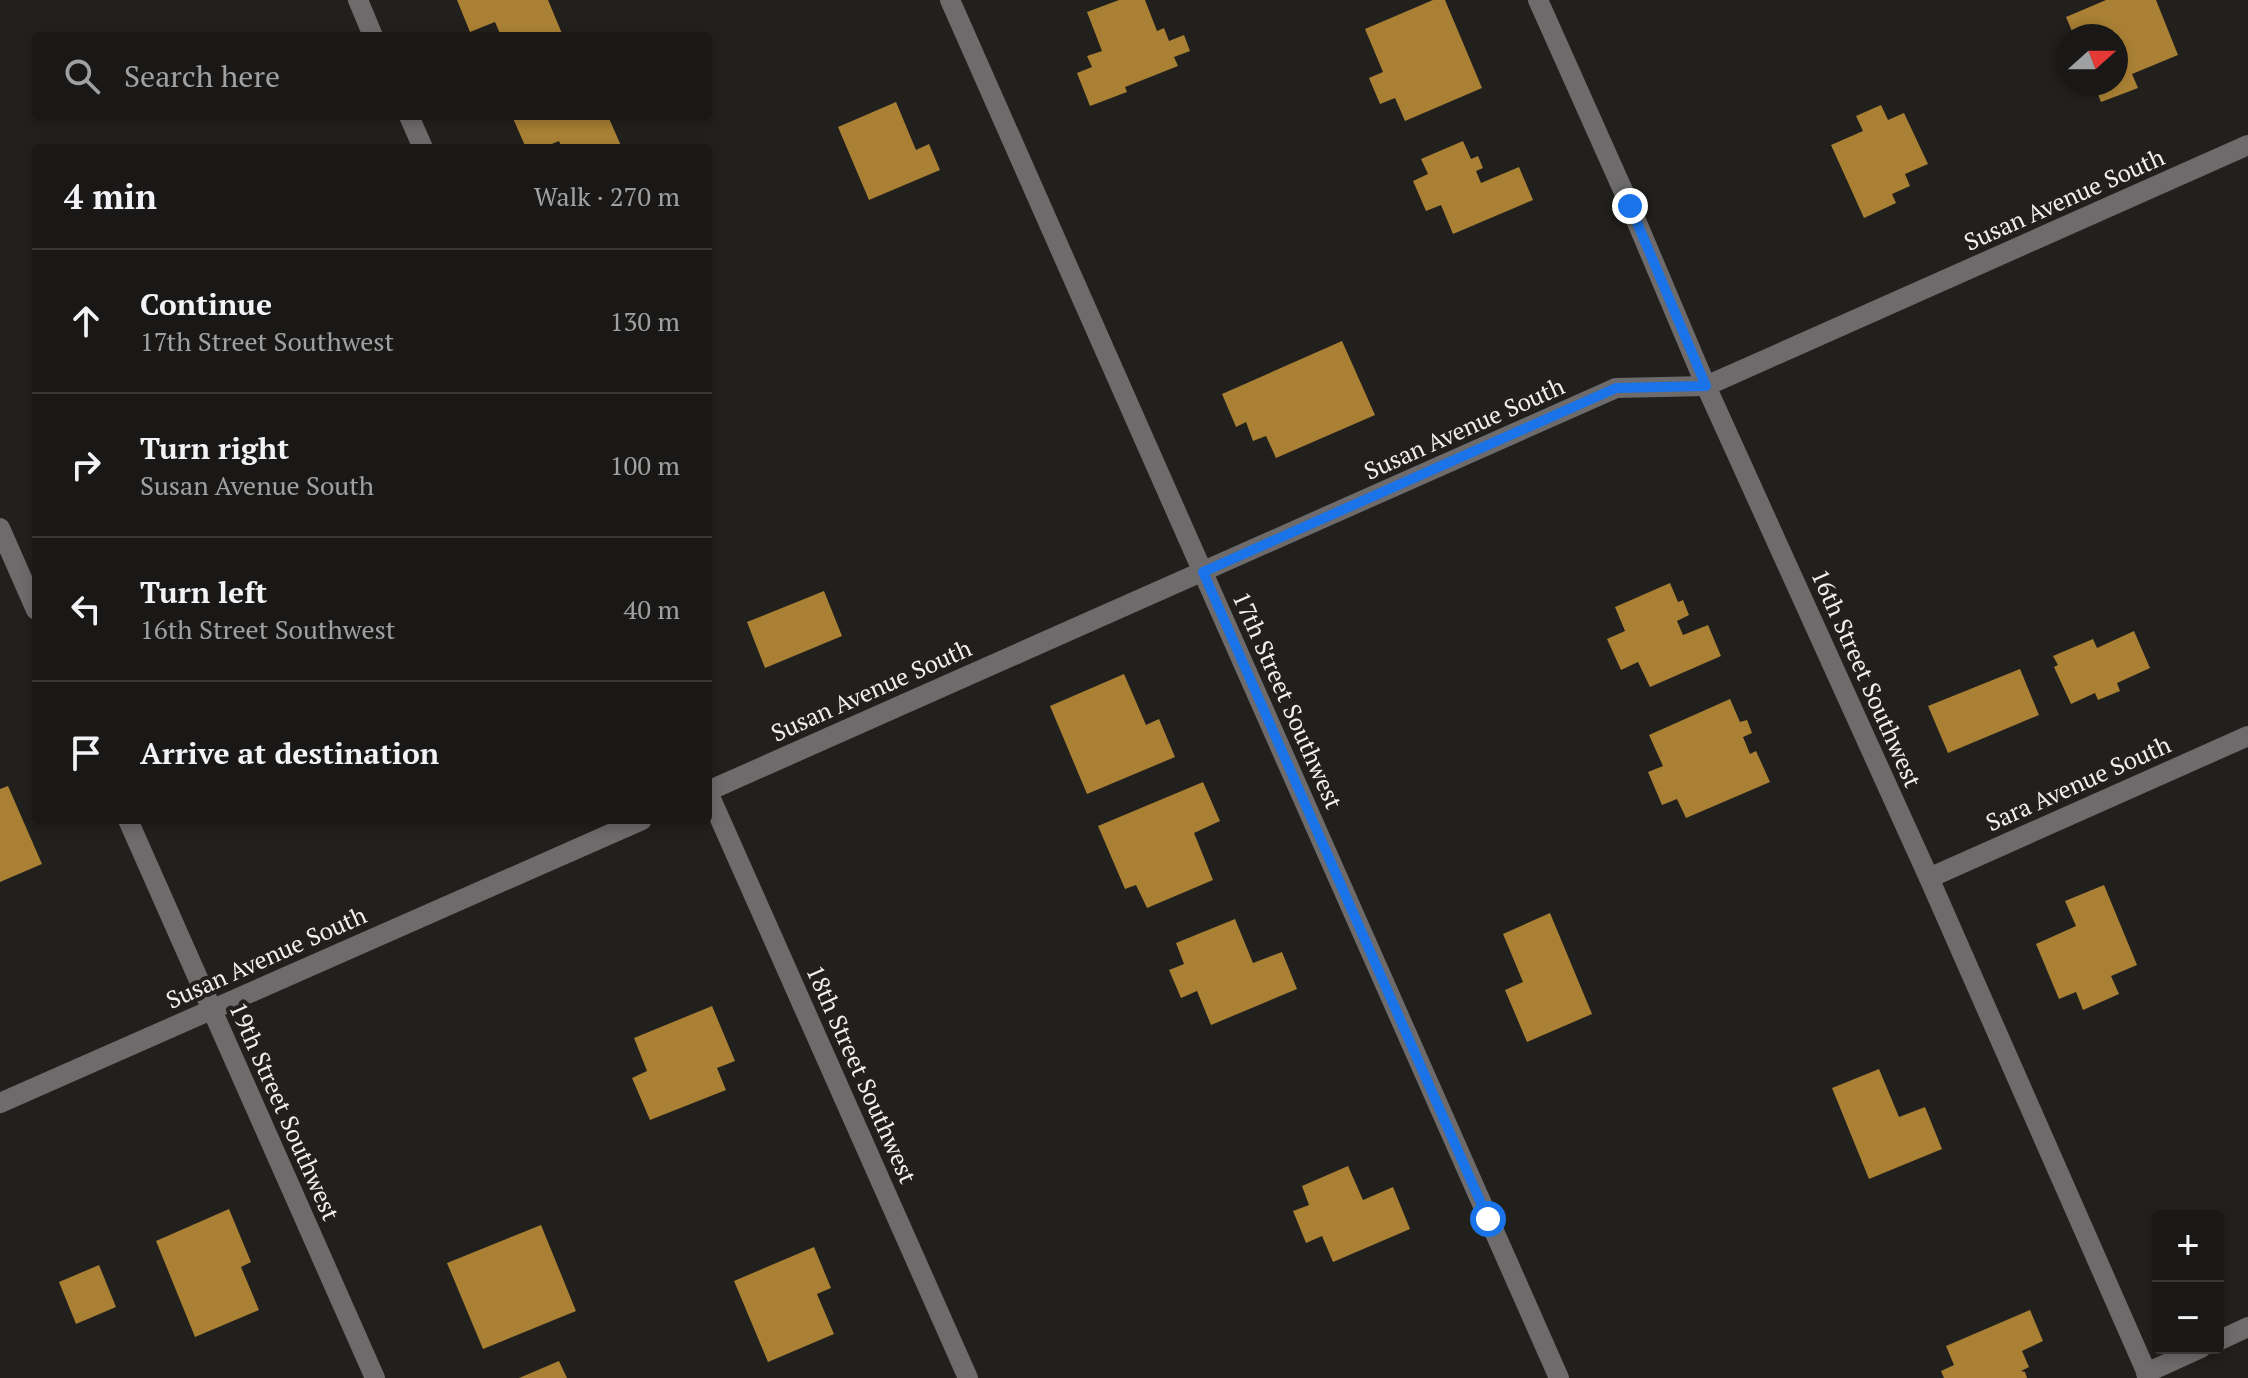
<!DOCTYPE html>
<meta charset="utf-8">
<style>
body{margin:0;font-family:"PT Serif",serif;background:#272523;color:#f1f3f6}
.controls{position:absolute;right:24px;bottom:24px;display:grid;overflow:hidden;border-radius:8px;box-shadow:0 4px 12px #0003}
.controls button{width:72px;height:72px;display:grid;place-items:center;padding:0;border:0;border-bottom:2px solid #383735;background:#1a1816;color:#f1f3f6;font:40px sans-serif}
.compass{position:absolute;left:2056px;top:24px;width:72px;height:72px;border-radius:50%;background:#1a1816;box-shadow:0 4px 12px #0003;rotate:69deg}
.stop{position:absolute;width:24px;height:24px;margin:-18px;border:6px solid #1a73e8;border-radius:50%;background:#fff}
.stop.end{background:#1a73e8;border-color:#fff;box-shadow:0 2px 8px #0008}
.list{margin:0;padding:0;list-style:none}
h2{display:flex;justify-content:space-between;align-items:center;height:104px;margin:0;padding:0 32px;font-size:34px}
h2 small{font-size:26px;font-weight:400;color:#9fa0a1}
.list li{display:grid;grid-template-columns:52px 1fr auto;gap:24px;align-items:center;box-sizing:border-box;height:144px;padding:0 32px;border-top:2px solid #383735}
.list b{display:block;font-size:30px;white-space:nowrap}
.list p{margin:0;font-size:26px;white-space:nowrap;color:#9fa0a1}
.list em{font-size:26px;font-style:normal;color:#9fa0a1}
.icon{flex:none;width:44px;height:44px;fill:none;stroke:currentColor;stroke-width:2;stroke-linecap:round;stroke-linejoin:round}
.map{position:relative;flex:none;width:2248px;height:1378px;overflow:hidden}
.search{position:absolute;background:#1a1816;box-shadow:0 4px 12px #0003;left:32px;top:32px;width:680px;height:88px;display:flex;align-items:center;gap:20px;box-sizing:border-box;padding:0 28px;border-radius:8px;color:#9fa0a1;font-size:30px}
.panel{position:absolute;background:#1a1816;box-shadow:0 4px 12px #0003;left:32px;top:144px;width:680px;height:680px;border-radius:8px}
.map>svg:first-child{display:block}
</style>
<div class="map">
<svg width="2248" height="1378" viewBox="0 0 2248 1378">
<rect width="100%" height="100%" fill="#22201d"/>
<!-- building -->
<g fill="#a98034">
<polygon points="457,0 548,0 563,36 501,36 495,22 470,32"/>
<polygon points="1119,0 1145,0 1157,31 1164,28 1169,41 1184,35 1190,51 1174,57 1178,66 1125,87 1127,92 1090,106 1077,73 1092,67 1087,56 1102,51 1087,12"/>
<polygon points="1433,0 1445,0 1482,88 1405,121 1395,98 1380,104 1369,78 1383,72 1365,29"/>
<polygon points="2106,0 2156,0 2178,55 2132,74 2138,88 2101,102 2094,84 2116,84 2116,36 2074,36 2066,17"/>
<polygon points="896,102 916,150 929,144 940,170 869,200 838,127"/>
<polygon points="1881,105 1888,120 1904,113 1928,164 1905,174 1910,186 1892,194 1896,203 1864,218 1831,145 1863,131 1856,116"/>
<polygon points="512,116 608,116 622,148 562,148 559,141 542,148 526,148"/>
<polygon points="1463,141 1471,159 1478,156 1483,168 1476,171 1481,183 1519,167 1533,200 1453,234 1441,205 1426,211 1413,181 1428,174 1421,159"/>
<polygon points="1342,341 1375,415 1276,458 1266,436 1253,441 1246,422 1236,427 1222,394"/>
<polygon points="1670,583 1678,602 1683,600 1689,615 1677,621 1683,635 1708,625 1721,656 1650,687 1638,662 1621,670 1607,639 1625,631 1615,607"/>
<polygon points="824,591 842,636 765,668 747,622"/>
<polygon points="2134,631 2150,668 2117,683 2120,691 2098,700 2095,693 2071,704 2054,667 2058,665 2053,656 2093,639 2097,648"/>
<polygon points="2020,669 2039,715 1948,753 1928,706"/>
<polygon points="1124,674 1146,725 1159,719 1175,757 1087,794 1050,706"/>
<polygon points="1730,699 1740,722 1747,720 1752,733 1743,737 1750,754 1756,751 1770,782 1686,818 1677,799 1662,805 1648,772 1663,766 1649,735"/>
<polygon points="1203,782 1220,821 1194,833 1213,880 1147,908 1136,885 1125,889 1098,826"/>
<polygon points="8,786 42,864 0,882 0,789"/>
<polygon points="2104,885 2137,965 2111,976 2119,994 2083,1010 2076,992 2059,999 2036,944 2076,926 2065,901"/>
<polygon points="1550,913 1592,1014 1527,1042 1505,990 1523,982 1503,934"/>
<polygon points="1235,919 1253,963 1282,952 1297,989 1211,1025 1197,991 1181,998 1169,970 1184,964 1176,943"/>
<polygon points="712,1006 735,1061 717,1068 726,1090 650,1120 632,1078 647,1071 634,1038"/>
<polygon points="1879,1069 1899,1117 1925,1107 1942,1149 1869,1179 1832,1088"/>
<polygon points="1348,1166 1363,1200 1393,1187 1410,1229 1333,1262 1322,1236 1306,1243 1293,1211 1309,1205 1302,1186"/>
<polygon points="229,1209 251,1262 241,1267 259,1310 195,1337 156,1241"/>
<polygon points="541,1225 576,1311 483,1349 447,1263"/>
<polygon points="814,1247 831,1288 817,1294 834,1334 768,1362 734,1281"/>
<polygon points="99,1265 116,1307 76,1324 59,1282"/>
<polygon points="2030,1310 2043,1341 2022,1351 2029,1367 2021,1371 2025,1372 2027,1378 1944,1378 1941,1371 1954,1365 1946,1346"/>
<polygon points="559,1361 567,1378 519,1378"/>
</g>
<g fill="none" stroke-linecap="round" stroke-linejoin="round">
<!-- minor -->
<g stroke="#6d6b6c" stroke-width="20">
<polyline points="358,0 373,36"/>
<polyline points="950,0 1559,1378"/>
<polyline points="1538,0 1630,206 1706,386 1929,878 2149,1378"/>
<polyline points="409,116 423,148"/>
<polyline points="0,528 36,610"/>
<polyline points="708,791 1616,388 1706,386 2248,145"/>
<polyline points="708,792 968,1378"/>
<polyline points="128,820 375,1378"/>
<polyline points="1929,878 2248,736"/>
<polyline points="0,1103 642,820"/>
<polyline points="2218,1341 2248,1327"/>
<polyline points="2146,1373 2201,1348"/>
</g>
</g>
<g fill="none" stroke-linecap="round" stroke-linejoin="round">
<!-- route -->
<polyline stroke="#1a73e8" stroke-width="10" points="1488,1219 1203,572 1616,388 1706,386 1630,206"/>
</g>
<g text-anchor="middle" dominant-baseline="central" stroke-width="8" stroke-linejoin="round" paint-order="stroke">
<!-- street labels -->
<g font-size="24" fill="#f1f0ee" stroke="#22201d">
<text transform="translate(2064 199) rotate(-24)">Susan Avenue South</text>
<text transform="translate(1464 428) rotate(-24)">Susan Avenue South</text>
<text transform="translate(1867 678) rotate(66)">16th Street Southwest</text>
<text transform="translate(871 690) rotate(-24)">Susan Avenue South</text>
<text transform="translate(1288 700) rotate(66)">17th Street Southwest</text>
<text transform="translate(2078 783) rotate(-24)">Sara Avenue South</text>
<text transform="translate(266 957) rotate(-24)">Susan Avenue South</text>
<text transform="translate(862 1074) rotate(66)">18th Street Southwest</text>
<text transform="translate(285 1111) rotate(66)">19th Street Southwest</text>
</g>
</g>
</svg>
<div class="controls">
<button>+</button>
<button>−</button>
</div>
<svg class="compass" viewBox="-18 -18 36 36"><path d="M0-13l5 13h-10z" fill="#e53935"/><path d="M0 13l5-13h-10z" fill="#9fa0a1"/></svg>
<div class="stop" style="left:1488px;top:1219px"></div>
<div class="stop end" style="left:1630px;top:206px"></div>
<div class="search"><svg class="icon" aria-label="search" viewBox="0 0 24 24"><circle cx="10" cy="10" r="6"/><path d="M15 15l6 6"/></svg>Search here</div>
<section class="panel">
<h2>4 min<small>Walk · 270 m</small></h2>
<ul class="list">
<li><svg class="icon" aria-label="ahead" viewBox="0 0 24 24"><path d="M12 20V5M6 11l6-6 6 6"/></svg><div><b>Continue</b><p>17th Street Southwest</p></div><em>130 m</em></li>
<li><svg class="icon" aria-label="right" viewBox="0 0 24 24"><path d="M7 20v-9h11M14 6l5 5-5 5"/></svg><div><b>Turn right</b><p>Susan Avenue South</p></div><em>100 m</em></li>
<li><svg class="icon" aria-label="left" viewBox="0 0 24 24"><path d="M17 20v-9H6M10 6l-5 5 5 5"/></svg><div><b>Turn left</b><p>16th Street Southwest</p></div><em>40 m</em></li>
<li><svg class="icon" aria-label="arrive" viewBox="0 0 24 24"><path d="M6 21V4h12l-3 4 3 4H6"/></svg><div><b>Arrive at destination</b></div></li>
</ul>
</section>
</div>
